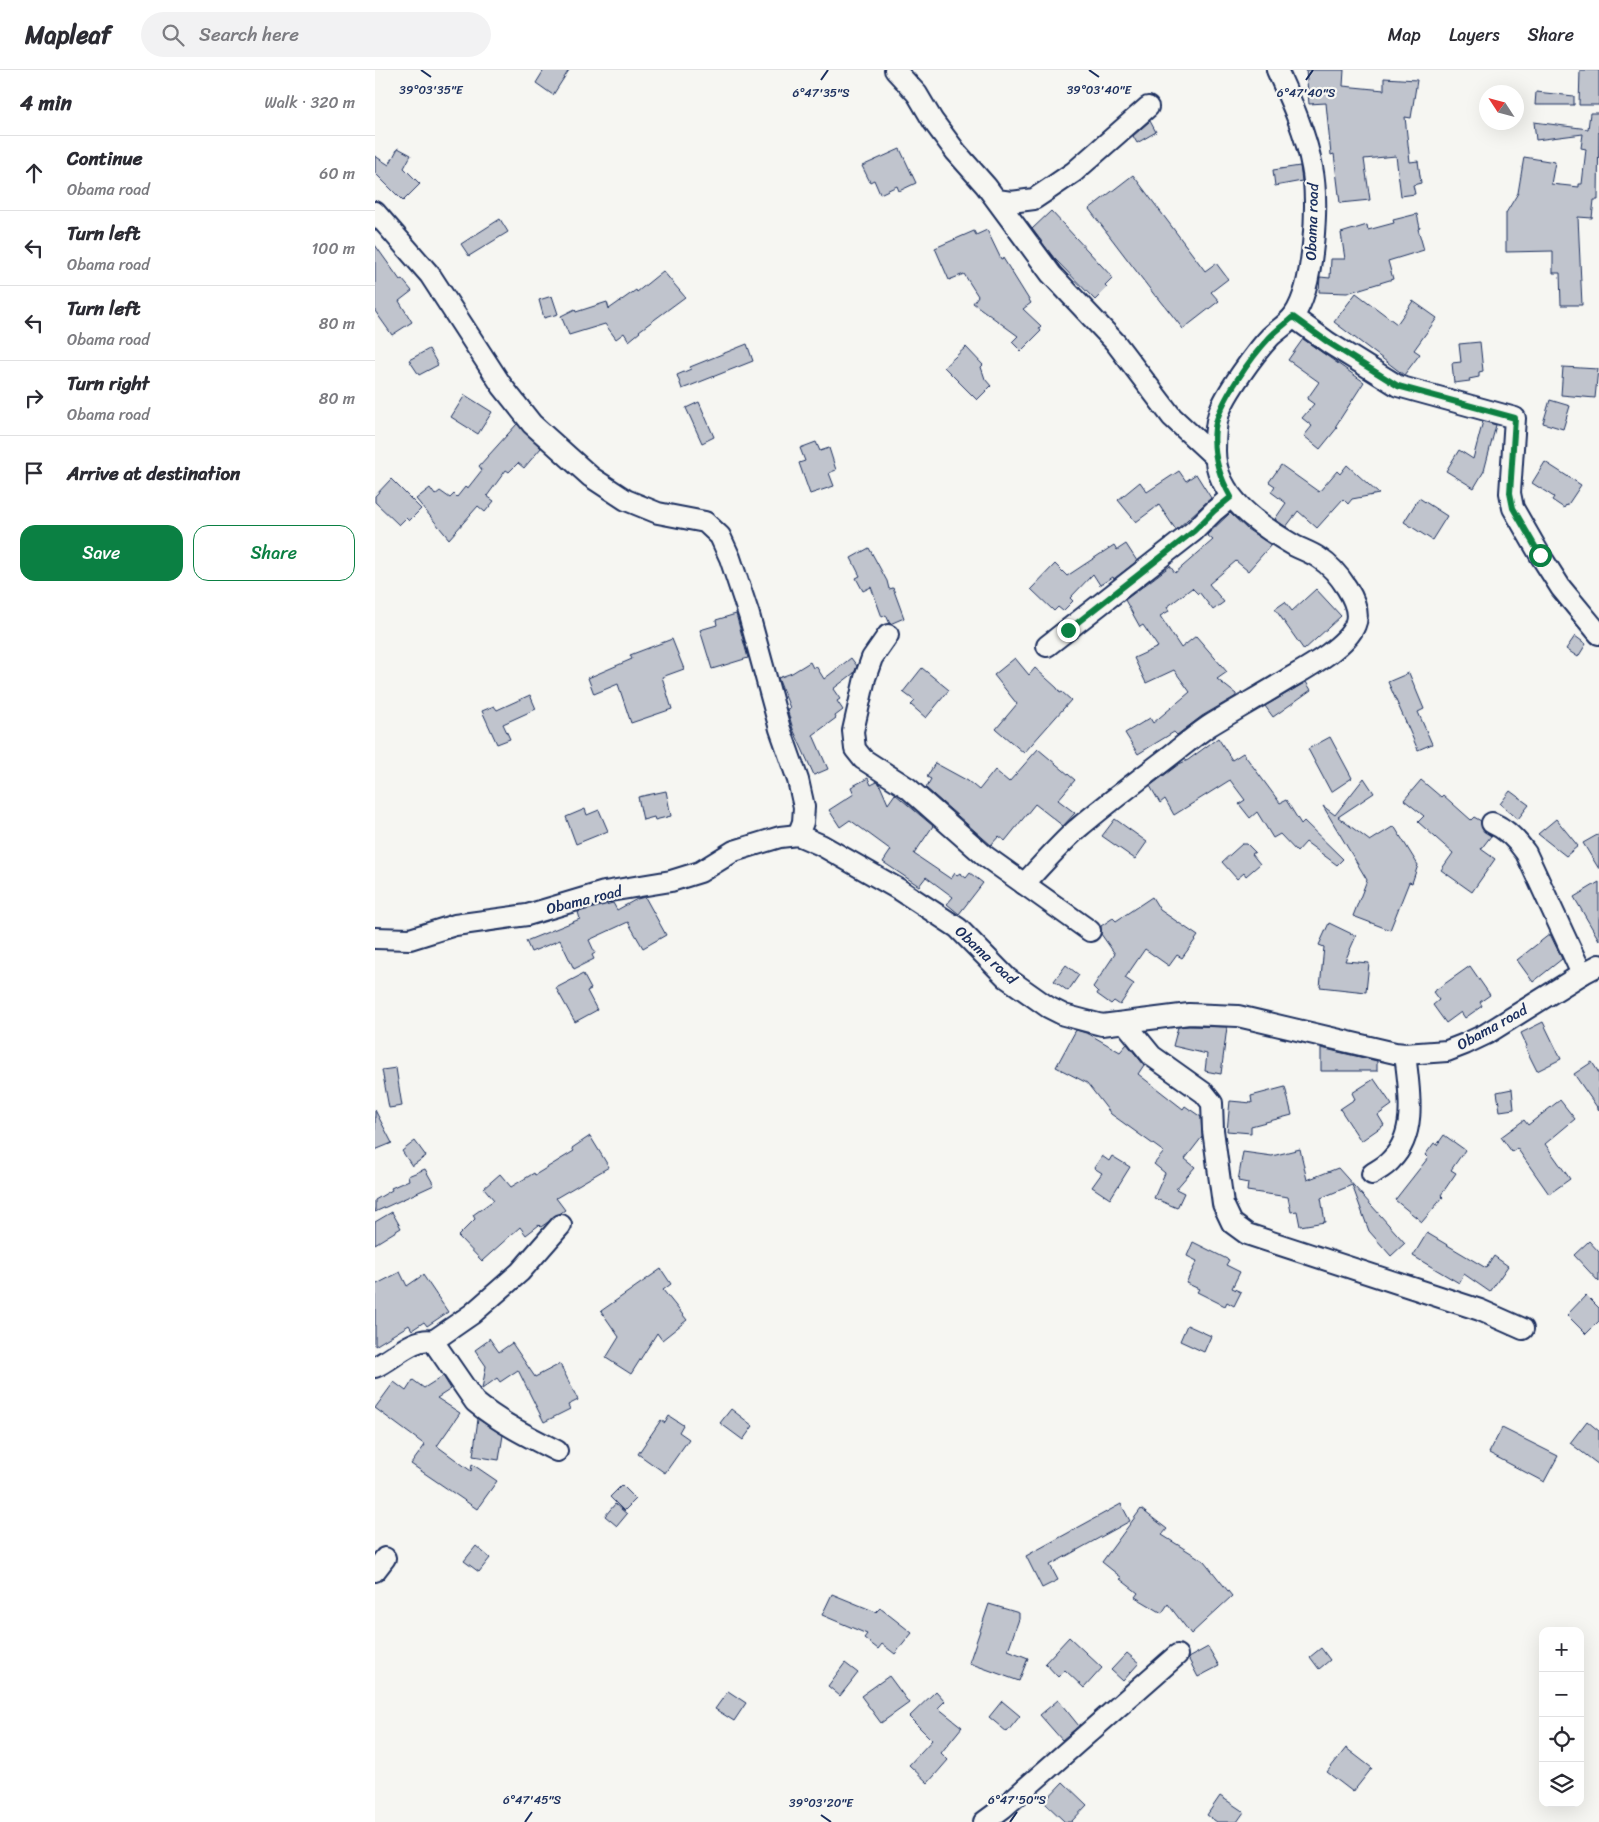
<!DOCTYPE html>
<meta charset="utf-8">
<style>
body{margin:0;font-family:Sriracha,sans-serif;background:#f2f2f3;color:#2b2b33}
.controls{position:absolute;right:15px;bottom:15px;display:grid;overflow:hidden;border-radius:10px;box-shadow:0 5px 20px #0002}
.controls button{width:45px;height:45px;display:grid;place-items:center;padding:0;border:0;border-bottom:1px solid #e1e1e2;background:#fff;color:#2b2b33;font:25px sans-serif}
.compass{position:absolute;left:1104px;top:15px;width:45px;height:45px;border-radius:50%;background:#fff;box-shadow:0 5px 20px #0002;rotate:306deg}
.stop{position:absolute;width:15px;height:15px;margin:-11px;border:4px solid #0b8043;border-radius:50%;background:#fff}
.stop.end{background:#0b8043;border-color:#fff;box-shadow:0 1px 5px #0008}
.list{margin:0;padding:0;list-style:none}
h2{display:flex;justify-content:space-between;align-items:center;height:65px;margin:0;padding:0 20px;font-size:21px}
h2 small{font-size:16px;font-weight:400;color:#7c7c81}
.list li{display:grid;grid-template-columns:32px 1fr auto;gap:15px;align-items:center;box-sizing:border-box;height:75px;padding:0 20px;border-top:1px solid #e1e1e2}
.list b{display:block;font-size:19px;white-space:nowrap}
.list p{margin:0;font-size:16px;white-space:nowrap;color:#7c7c81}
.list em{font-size:16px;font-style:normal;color:#7c7c81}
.actions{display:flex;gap:10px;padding:15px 20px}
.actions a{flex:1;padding:11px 0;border:1px solid #0b8043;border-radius:15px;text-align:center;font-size:18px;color:#0b8043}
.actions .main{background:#0b8043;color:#fff}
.icon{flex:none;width:28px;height:28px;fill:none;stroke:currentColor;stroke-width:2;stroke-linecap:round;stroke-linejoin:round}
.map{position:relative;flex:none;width:1224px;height:1752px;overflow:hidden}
header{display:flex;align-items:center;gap:30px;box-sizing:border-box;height:70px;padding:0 25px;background:#fff;border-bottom:1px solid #e1e1e2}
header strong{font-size:24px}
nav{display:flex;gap:28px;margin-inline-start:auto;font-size:18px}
.search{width:350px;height:45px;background:#f2f2f3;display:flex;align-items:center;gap:12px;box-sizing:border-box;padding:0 18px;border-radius:28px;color:#7c7c81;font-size:19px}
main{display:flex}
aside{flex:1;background:#fff}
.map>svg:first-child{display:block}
</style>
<header>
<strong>Mapleaf</strong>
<div class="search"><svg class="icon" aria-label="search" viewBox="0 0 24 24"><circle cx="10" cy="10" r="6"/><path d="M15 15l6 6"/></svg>Search here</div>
<nav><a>Map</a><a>Layers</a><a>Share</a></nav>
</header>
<main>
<aside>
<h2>4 min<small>Walk · 320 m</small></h2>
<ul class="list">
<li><svg class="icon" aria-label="ahead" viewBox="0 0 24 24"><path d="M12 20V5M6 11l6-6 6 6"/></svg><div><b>Continue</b><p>Obama road</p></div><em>60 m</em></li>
<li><svg class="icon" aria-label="left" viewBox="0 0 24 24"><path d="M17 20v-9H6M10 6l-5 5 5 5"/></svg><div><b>Turn left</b><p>Obama road</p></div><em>100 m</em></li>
<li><svg class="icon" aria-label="left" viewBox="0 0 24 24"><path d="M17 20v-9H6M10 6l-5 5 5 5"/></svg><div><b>Turn left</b><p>Obama road</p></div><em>80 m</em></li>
<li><svg class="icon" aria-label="right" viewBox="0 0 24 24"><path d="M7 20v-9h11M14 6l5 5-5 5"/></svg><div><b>Turn right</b><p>Obama road</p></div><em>80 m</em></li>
<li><svg class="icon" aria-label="arrive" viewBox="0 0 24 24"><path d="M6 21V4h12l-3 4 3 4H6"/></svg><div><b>Arrive at destination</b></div></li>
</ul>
<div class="actions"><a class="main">Save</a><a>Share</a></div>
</aside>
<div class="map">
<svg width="1224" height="1752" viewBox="0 0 1224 1752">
<rect width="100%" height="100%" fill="#f6f6f2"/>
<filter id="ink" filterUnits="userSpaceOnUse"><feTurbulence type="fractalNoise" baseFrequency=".02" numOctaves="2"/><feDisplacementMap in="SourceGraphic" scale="10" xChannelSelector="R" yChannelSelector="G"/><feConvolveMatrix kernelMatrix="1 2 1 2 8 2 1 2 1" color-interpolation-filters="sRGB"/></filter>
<g filter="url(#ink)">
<!-- building -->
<g fill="#c0c4cd" stroke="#1b2f5e">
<polygon points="169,0 194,0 178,25 161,13"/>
<polygon points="931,0 969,0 968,16 1009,20 1009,8 1042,10 1036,48 1030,47 1035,92 1043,91 1046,113 1038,115 1040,124 1026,126 1021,86 989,89 995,130 965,133 959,84 956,85 951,33 934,34"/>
<polygon points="1205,0 1224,0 1224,35 1204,35"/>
<polygon points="1161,22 1199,26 1199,35 1160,35"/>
<polygon points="1215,43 1224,43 1223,130 1219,130 1217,148 1203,147 1207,235 1186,235 1185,203 1178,203 1178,181 1131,182 1131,143 1143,123 1149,87 1180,92 1176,114 1204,117 1204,114 1207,114 1211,79 1206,78 1208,64 1161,70 1159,52 1213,59"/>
<polygon points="775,51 781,62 762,73 758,66"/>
<polygon points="23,78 36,85 29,98 45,114 28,131 0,103 0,86 14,95"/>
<polygon points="525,79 541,113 524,121 522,116 505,124 499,110 495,112 487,96"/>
<polygon points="925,96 927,111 900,116 898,100"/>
<polygon points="758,105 830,201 841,193 853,209 836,222 844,231 808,259 782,226 781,227 714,139"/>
<polygon points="676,141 738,208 730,216 732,218 720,230 679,188 657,159"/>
<polygon points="1042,144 1045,158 1043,159 1049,180 1013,191 1018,209 972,223 944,222 945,207 955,208 956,189 970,189 966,163 992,155 993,160 1019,153 1018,150"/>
<polygon points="125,149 133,162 94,186 86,174"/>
<polygon points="612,160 626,189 628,188 656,233 648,239 666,256 664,258 666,261 646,281 637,272 643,266 598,233 603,226 589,204 574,210 560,178 599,161 601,165"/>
<polygon points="0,175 25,210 27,209 37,221 24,231 37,252 17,265 0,241"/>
<polygon points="288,201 310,227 264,261 265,262 254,271 249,263 241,269 230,254 194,265 186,246 200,239 201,242 232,232 234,239 261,220 262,222"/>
<polygon points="981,223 1022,254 1038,231 1062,248 1039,280 1045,284 1029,305 959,252"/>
<polygon points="177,226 183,244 169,248 164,230"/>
<polygon points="928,269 989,312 960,357 962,358 945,379 929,366 937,356 927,348 939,334 932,329 944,312 913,290"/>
<polygon points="1105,272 1108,301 1104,302 1104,307 1094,309 1095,311 1079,313 1077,293 1086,292 1084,274"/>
<polygon points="372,274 378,291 307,319 302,305 316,299 315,297"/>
<polygon points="591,277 608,295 606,297 610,309 616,316 602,330 569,297"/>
<polygon points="54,279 63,295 44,305 34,290"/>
<polygon points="1188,297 1223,299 1220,328 1186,325"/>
<polygon points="90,325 117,342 103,364 76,347"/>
<polygon points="1175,330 1195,336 1188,359 1168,353"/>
<polygon points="324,332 339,367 327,373 311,338"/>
<polygon points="1108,351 1121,355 1109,401 1099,418 1071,401 1084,380 1098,389"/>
<polygon points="142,354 166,378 149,398 143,393 134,402 131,400 112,426 119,431 110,442 103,436 74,469 41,429 55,418 60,425 65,421 75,428 79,424 82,427 90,417 92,419 107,400 104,396"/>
<polygon points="441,372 445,381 454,378 461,400 454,403 459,416 435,424 424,393 430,391 425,378"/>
<polygon points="1170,392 1206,415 1192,436 1191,435 1189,438 1177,430 1179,427 1157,413"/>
<polygon points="906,395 944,422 962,401 965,404 972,395 1004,424 977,429 973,434 968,429 942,458 923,441 911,457 900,449 911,433 896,422 900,416 894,412"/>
<polygon points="804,401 811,411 821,404 836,428 801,460 784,435 761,452 743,430 765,412 772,422"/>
<polygon points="16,409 46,439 34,451 31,448 24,455 0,432 0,426"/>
<polygon points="1044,428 1072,446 1057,470 1029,452"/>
<polygon points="855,443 872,459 896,475 873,501 861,491 834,514 849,532 838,540 824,522 823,524 817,518 792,537 794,541 785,546 806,578 821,566 852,602 842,609 861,624 861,626 827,646 802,665 799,662 763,684 750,663 775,648 778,653 815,622 799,600 771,613 759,588 783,577 768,555 765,557 750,530 795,496 800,503 838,470 832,465"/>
<polygon points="751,474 762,491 739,509 738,507 725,515 718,504 695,528 698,531 688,541 683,537 679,541 656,519 680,494 692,506 739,475 742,480"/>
<polygon points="494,478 512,511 514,519 518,518 529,548 515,554 511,545 507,547 496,517 488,521 481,508 485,506 476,488"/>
<polygon points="941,519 966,546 929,580 900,539 910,532 917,541"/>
<polygon points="361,544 373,588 337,599 325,560 342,555 341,550"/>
<polygon points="1200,566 1211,574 1203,587 1191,579"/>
<polygon points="297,569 309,599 287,607 297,639 256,653 243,614 219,624 213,608 257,589 255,585"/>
<polygon points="476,588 482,596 479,603 458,619 465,629 462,631 468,640 460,646 461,648 438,665 453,699 439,705 418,659 412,639 415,638 403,608 417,603 435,592 438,598 441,596 449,609"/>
<polygon points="640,588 654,605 660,598 682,618 685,623 687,622 696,630 649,683 621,659 642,634 619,605"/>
<polygon points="547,598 574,620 551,648 536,635 540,631 528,622"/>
<polygon points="1034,603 1049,639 1043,642 1057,674 1043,680 1013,612"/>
<polygon points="931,612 936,620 898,647 890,636"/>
<polygon points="155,625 161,639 128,654 135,669 122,674 107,641 119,636 122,640"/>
<polygon points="955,667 977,708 956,722 933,679"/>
<polygon points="843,668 857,690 868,683 905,733 911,730 926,754 929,751 968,789 962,795 931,772 922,782 905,764 898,768 882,742 875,748 864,734 870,730 855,710 799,745 790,729 785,733 775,716 804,694 813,690"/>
<polygon points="663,679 700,710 683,730 700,743 688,756 660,734 630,771 624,766 616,775 551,718 556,709 552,707 560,693 593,711 604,720 620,700 634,712"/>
<polygon points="493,708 496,715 502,712 504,713 513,734 520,724 558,756 539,784 576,809 580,803 582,805 585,803 591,808 595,803 608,813 584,844 572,834 578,827 551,807 544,816 508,792 516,780 475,750 465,757 454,740 479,724 476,717"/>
<polygon points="989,708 999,723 963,747 995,771 1019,756 1043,795 1037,813 1034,812 1015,860 978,846 992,810 948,736 960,745"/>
<polygon points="1046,710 1066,727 1068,725 1096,750 1099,747 1106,751 1108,760 1116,766 1106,779 1120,789 1097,822 1066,800 1078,783 1043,752 1049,746 1029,730"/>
<polygon points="291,721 296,746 280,750 279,747 268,750 263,727"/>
<polygon points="1135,721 1154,735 1143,749 1125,734"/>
<polygon points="210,739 212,745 224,740 233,761 201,774 191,747"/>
<polygon points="740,749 772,772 760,789 727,766"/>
<polygon points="1181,749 1203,776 1191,786 1163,764"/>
<polygon points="1224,764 1224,799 1208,773"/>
<polygon points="867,774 872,774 880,782 877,784 885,794 871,806 869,803 862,809 847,792"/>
<polygon points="1224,812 1224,870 1199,827"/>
<polygon points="270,827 291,865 268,878 253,852 214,870 220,883 217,885 219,889 199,899 185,870 156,882 151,871 205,849 203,842 238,833 242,840 262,829"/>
<polygon points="777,827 785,840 823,866 807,888 802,885 794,896 770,879 750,908 759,914 745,935 739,931 736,934 722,924 723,922 718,917 740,884 726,864 726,856 738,848 741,851"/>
<polygon points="954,853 981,866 970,891 994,893 991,922 945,917 949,877 944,875"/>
<polygon points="1175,864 1187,889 1158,912 1142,890"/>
<polygon points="691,895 704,905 693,921 679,911"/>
<polygon points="1095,896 1115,925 1105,932 1107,936 1090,948 1086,942 1071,953 1058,935 1064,930 1058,922"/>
<polygon points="208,904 216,919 212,921 222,940 200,952 181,918"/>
<polygon points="1168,952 1186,989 1162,1001 1150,977 1152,976 1146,963"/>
<polygon points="814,956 852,957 846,1004 830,1001 832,984 798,976 803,957"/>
<polygon points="701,960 714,964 745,982 752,974 769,995 763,1004 808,1039 810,1036 826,1047 827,1067 810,1089 820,1097 801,1119 809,1123 802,1138 779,1128 790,1103 779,1094 789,1082 736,1044 712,1013 681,997"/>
<polygon points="946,978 1002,991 1002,1001 946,1001"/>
<polygon points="1217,992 1224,1003 1224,1040 1199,1004"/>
<polygon points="21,998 27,1036 14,1038 7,1000"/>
<polygon points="999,1009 1017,1035 1003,1045 1009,1055 986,1071 965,1039 980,1029 977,1023"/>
<polygon points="910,1017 917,1045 876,1056 876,1063 852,1061 855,1031 877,1033 876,1026"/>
<polygon points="1137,1019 1139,1039 1125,1041 1122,1022"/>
<polygon points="1185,1030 1200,1049 1170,1074 1195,1109 1174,1124 1142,1078 1137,1082 1126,1067 1149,1050 1153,1055"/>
<polygon points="0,1040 17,1073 0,1080"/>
<polygon points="1069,1065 1090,1080 1076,1100 1081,1103 1066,1125 1068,1127 1047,1152 1020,1130 1053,1088 1050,1085 1059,1073 1062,1075"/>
<polygon points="215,1066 234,1097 181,1128 190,1140 166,1157 164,1155 151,1165 145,1157 107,1191 83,1166 100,1149 98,1145 119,1130 109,1118 125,1104 136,1117 159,1103 160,1105 199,1081 197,1078"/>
<polygon points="40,1071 51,1086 37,1096 27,1081"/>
<polygon points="925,1079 932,1110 963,1098 1030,1173 1016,1186 994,1161 977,1115 946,1128 950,1152 925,1156 922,1141 916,1142 913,1127 872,1121 873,1113 863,1111 868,1082 897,1086"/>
<polygon points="727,1086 734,1091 737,1086 755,1097 735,1129 717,1117 727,1103 719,1098"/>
<polygon points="50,1099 59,1115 0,1142 0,1130 17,1120 16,1118 34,1110 33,1106"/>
<polygon points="17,1142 26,1158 0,1174 0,1152"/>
<polygon points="1052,1163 1111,1198 1119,1186 1133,1196 1115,1222 1089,1204 1084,1213 1038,1186"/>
<polygon points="1214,1171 1224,1182 1224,1212 1199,1185"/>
<polygon points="818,1172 854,1190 851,1195 865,1202 857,1218 866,1222 859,1236 852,1232 850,1236 822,1222 824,1219 811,1213 822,1191 812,1186"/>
<polygon points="286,1199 296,1214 288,1220 312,1250 287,1270 282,1263 256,1304 231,1288 244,1267 226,1241"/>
<polygon points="25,1202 32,1216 48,1205 73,1242 52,1256 49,1252 37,1260 34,1255 0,1276 0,1215"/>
<polygon points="1211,1225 1224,1238 1224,1251 1211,1264 1192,1245"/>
<polygon points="812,1255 836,1266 829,1282 805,1271"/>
<polygon points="114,1268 124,1282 137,1273 160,1307 185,1294 203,1330 193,1335 195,1339 169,1352 143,1300 125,1312 122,1308 107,1319 111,1296 100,1280 114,1270"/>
<polygon points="68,1306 76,1319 62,1328 85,1343 62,1376 96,1401 97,1394 122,1411 102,1439 36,1394 50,1375 0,1338 19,1312 31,1321 38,1310 49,1318"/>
<polygon points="356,1339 378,1356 368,1370 345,1353"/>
<polygon points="294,1346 308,1355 304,1362 314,1369 290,1403 263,1384 286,1350 290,1353"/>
<polygon points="103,1349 128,1365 124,1390 98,1386"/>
<polygon points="1212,1351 1224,1361 1224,1395 1195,1373"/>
<polygon points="1127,1358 1183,1386 1169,1412 1114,1383"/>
<polygon points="247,1415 261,1429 249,1441 235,1427"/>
<polygon points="240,1434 252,1444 242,1456 230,1446"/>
<polygon points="746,1434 755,1451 675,1495 683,1510 667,1518 651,1486"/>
<polygon points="766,1439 792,1459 787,1465 829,1491 857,1526 816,1564 793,1534 787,1543 760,1527 763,1523 745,1509 747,1508 727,1492"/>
<polygon points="101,1476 115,1488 104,1502 89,1491"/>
<polygon points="457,1524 501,1542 505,1538 537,1563 520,1584 507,1574 503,1579 489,1568 492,1564 447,1545"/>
<polygon points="614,1534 644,1543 644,1549 633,1580 653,1588 644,1611 594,1593"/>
<polygon points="694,1567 727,1598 709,1618 690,1600 683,1607 670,1593"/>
<polygon points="833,1577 844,1596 823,1607 813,1588"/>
<polygon points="946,1578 955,1590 944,1599 935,1587"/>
<polygon points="752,1583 764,1593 748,1611 736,1600"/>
<polygon points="470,1593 483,1603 465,1626 453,1616"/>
<polygon points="514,1606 534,1633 506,1653 486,1626"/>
<polygon points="353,1621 371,1633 359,1651 340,1639"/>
<polygon points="561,1621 570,1631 563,1638 587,1657 566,1683 573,1690 553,1713 534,1695 557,1670 534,1647"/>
<polygon points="683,1630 704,1656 687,1670 665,1645"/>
<polygon points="627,1631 645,1646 632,1662 614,1647"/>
<polygon points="971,1678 997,1698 978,1722 952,1702"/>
<polygon points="688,1712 712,1735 696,1752 690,1752 669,1732"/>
<polygon points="845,1726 869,1742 862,1752 842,1752 832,1745"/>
</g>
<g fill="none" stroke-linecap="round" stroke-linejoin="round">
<!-- street casing -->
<g stroke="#1b2f5e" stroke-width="24">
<g id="street">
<polyline points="520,0 542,24 558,51 581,82 611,116 676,204 740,272 797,347 840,387"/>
<polyline points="622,130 636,132 659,129 674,119 699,102 773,37"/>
<polyline points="0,142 55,205 127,316 157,354 216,407 251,430 283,443 330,452 345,466 355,488 374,545 405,659 423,710 429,737 428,752 423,765"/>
<polyline points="918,247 954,273 1023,316 1140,348 1135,423 1138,438 1165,485 1186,518 1224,564"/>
<polyline points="513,565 497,588 490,608 478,661 480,679 488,689 533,718 610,786 715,861"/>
<polyline points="672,576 819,461 839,441 856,427"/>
<path d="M1117 753C1132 759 1142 770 1151 783L1207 904"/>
<path d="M649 814C666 796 683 776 702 759 729 736 758 714 787 692 803 680 818 667 834 656 860 640 887 625 913 609 932 598 972 576 980 555 989 534 961 499 944 488 937 483 928 480 920 476 885 456 840 426 840 381 840 368 840 356 844 343 850 324 880 283 895 267 902 260 913 254 919 245 939 217 944 131 937 97 931 64 916 31 902 0"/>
<polyline points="0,868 35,869 80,855 152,845 229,822 296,811 325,802 359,781 405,767 423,765 446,775 525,820 583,858 632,908 673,937 689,945 727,955 814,944 863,946 1020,983 1030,984 1072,981 1090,974 1111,964 1207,904 1224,895"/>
<polyline points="750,953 777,986 829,1023 837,1033 838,1060 848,1134 857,1153 872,1164 1105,1240 1148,1259"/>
<path d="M997 1104C1003 1100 1011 1096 1016 1090 1043 1063 1034 1019 1030 984"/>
<polyline points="58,1271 97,1244 145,1202 186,1155"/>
<path d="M0 1297C17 1290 39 1266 58 1271L100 1332C124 1352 154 1367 182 1381"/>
<polyline points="0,1501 10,1488"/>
<polyline points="609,1752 628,1738 802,1585"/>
</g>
</g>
<!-- street -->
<use href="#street" stroke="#f6f6f2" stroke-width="20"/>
</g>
</g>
<g fill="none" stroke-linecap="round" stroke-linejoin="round" filter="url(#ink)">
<!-- route -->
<path stroke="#0b8043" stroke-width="6" d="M693 560 819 461 839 441 856 427C844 406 837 383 840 358 844 332 877 286 895 267 902 260 910 254 918 247L954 273 1023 316 1140 348 1135 423 1138 438 1165 485"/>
</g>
<!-- ticks -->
<path fill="none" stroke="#1b2f5e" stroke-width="2" d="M46 0 56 7M714 0 724 7M446 10 453 0M931 10 938 0M446 1745 456 1752M150 1752 157 1742M635 1752 642 1742"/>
<g text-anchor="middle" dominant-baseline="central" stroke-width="4.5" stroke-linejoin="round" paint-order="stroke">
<!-- street labels -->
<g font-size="15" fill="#1b2f5e" stroke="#f6f6f2">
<text transform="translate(937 152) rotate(-88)">Obama road</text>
<text transform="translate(209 830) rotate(-14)">Obama road</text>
<text transform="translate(611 885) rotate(43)">Obama road</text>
<text transform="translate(1117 957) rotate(-29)">Obama road</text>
</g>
</g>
<g font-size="12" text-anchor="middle" fill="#1b2f5e" stroke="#f6f6f2" stroke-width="4.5" stroke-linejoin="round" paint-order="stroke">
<text x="56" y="24">39°03'35"E</text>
<text x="724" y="24">39°03'40"E</text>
<text x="446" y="27">6°47'35"S</text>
<text x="931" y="27">6°47'40"S</text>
<text x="157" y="1734">6°47'45"S</text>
<text x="642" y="1734">6°47'50"S</text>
<text x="446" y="1737">39°03'20"E</text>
</g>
</svg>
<div class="controls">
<button>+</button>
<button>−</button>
<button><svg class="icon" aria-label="locate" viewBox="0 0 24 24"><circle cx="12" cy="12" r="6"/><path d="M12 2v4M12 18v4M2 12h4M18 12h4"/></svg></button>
<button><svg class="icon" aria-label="layers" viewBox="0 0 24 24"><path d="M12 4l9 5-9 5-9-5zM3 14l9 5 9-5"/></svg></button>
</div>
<svg class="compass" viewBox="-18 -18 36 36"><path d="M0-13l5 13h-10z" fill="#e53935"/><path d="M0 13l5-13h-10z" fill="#7c7c81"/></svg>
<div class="stop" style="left:1165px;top:485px"></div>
<div class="stop end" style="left:693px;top:560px"></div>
</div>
</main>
